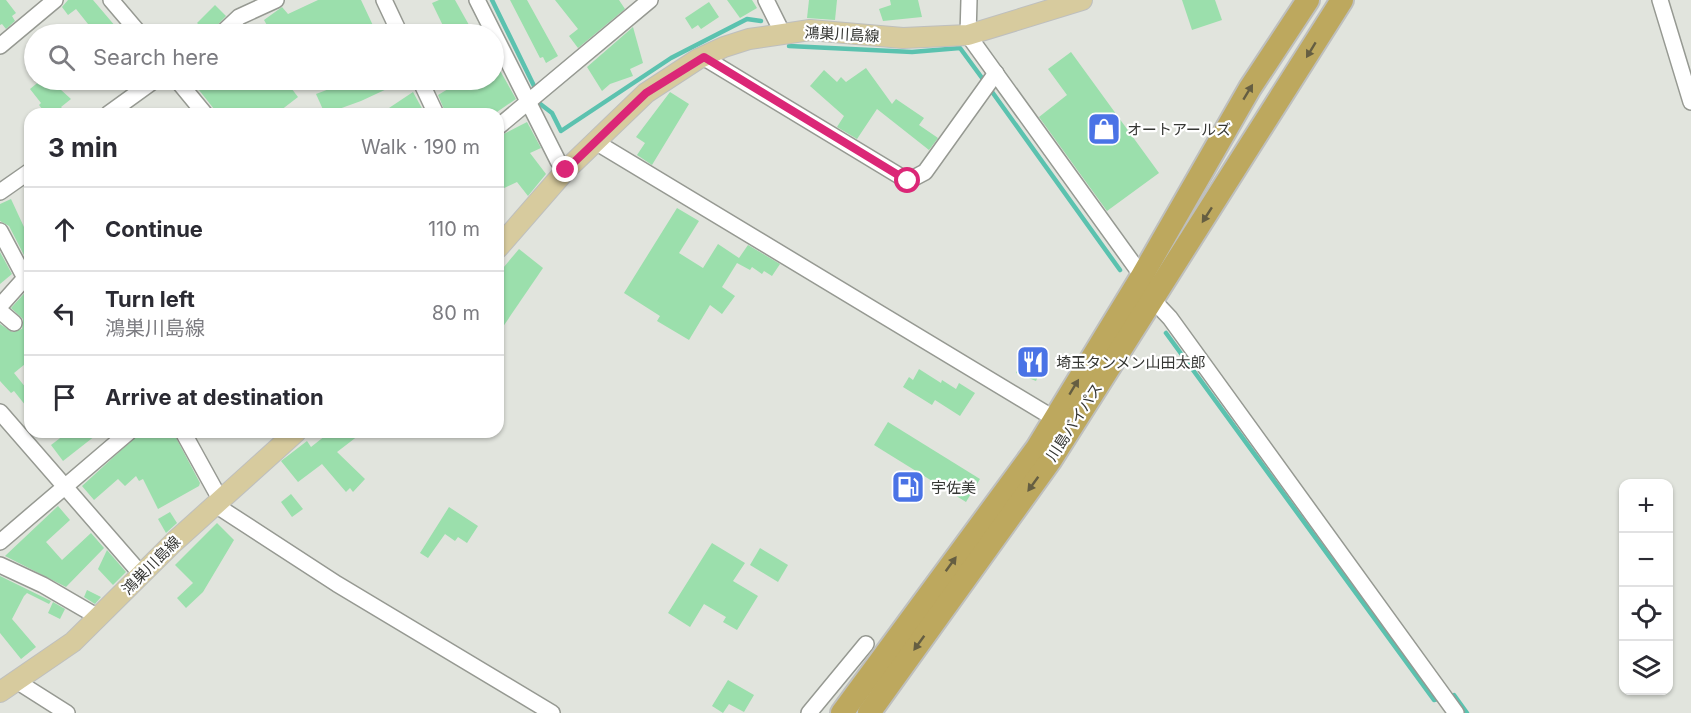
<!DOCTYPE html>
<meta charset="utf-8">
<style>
body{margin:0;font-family:Inter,"Noto Sans JP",sans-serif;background:#f2f2f3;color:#2b2b33}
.controls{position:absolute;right:18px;bottom:18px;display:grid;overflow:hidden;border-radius:12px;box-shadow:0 2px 4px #0004}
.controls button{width:54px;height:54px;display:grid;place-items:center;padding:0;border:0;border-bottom:2px solid #e1e1e2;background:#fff;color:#2b2b33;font:30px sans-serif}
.stop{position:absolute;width:18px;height:18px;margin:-14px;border:4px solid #db2777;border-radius:50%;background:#fff}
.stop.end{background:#db2777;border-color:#fff;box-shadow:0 2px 6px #0008}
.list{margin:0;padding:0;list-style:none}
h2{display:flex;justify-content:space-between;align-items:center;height:78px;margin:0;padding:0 24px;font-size:26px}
h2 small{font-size:20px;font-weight:400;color:#7c7c81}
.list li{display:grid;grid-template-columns:39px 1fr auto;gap:18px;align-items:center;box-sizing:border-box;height:84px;padding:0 24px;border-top:2px solid #e1e1e2}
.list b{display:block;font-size:22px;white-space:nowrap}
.list p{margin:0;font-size:20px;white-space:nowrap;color:#7c7c81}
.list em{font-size:20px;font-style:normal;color:#7c7c81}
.icon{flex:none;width:33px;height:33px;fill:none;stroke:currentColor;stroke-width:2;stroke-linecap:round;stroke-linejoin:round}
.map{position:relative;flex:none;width:1691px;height:713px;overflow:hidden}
.search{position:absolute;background:#fff;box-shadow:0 2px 4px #0004;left:24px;top:24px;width:480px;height:66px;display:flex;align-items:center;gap:15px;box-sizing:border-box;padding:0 21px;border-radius:33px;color:#7c7c81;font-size:22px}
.panel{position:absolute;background:#fff;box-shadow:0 2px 4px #0004;left:24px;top:108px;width:480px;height:330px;border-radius:18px}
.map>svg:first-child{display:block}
</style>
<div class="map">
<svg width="1691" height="713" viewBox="0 0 1691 713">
<rect width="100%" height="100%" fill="#e1e4dd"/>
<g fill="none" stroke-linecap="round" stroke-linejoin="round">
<!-- stream -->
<g stroke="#5bc2af" stroke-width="4.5">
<polyline points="492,0 536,90"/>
<polyline points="789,46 912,52 960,48 985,82"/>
<polyline points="990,89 1120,270"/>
<polyline points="538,98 539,103 552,113 561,131 671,58 747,19 761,21"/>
<polyline points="1166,333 1434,700 1441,698"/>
<polyline points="1449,697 1454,695 1467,713"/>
</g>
</g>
<!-- building -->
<g fill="#9bdfac">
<polygon points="0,0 6,0 16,13 12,16 15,21 6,29 2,24 0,25"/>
<polygon points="68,0 93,0 116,27 113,30 117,34 96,34 76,9 68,15 62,7"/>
<polygon points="318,0 361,0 377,34 272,34 264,20 282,7 288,14"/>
<polygon points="439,0 455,0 474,34 447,34 432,3"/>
<polygon points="510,0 527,0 558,56 546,63 543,57 540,58"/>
<polygon points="555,0 619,0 625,9 578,48 569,36 578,29"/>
<polygon points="727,0 752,0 757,8 740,18"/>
<polygon points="809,0 837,0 835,20 807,18"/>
<polygon points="890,0 918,0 922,17 883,21 879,9 891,5"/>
<polygon points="1182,0 1215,0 1222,20 1192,30"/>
<polygon points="709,2 719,17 701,29 698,25 692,29 685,18"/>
<polygon points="215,5 226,16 209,34 197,23"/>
<polygon points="633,27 643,63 630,69 633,76 610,84 602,91 587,67"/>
<polygon points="1071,52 1159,173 1107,211 1039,117 1067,95 1048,69"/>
<polygon points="494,60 516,99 494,114 446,114 438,95 448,89 444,80 494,80"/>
<polygon points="866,68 892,104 896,99 924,118 919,125 938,138 929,150 877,109 857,139 837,127 844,116 810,86 824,70 837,82 841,77 846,82"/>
<polygon points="41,80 50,80 71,99 61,107 67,114 46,114 39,105 41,103 30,89"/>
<polygon points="202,80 285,80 298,97 276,114 218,114 195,85"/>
<polygon points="353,80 406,80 361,101 325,114 316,94"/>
<polygon points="413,92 425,114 380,114"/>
<polygon points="670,92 689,104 652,165 637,155 645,143 636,137"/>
<polygon points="527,122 541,148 530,153 546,174 528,196 517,182 498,191 498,137"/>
<polygon points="11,199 30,240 30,260 27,261 9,226 0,221 0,204"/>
<polygon points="677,208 699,221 679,253 703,268 718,244 739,258 748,245 780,264 772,276 764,271 762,274 752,267 750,270 737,263 722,287 735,296 722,314 710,305 689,340 657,321 660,316 624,293"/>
<polygon points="519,249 543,268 498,334 498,274"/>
<polygon points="0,252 12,274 0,284"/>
<polygon points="30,287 30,360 14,373 30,393 30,411 14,391 11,393 0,381 0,324 12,332 22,329 23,319 11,308"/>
<polygon points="1026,347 1047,355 1044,362 1047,363 1043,375 1039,374 1036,381 1016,373"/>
<polygon points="919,369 941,383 942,380 956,389 959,383 975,393 960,416 935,400 932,405 903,387 909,377 913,380"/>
<polygon points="888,422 980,479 966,502 874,445"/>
<polygon points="68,432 100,432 63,461 51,445"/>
<polygon points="141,432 173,432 200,483 199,486 158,509 143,479 139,481 136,476 125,486 118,479 94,500 82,486"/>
<polygon points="330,432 363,432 337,452 365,479 353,492 350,488 346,492 322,464 298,482 281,461 307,441 311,447"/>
<polygon points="291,494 303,509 292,517 281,502"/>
<polygon points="58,506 70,520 46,542 62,560 91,533 104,548 66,587 5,556"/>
<polygon points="449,507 478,526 467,543 458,537 455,541 445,534 428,558 420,553"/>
<polygon points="170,512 177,523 166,533 158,519"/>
<polygon points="217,523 234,540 203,592 186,608 177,598 193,583 175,565"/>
<polygon points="712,543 745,563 733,581 758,596 737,630 723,622 726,617 704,604 690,627 668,613"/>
<polygon points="760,548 788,565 778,582 750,565"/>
<polygon points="107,550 126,572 113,585 98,569"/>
<polygon points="0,576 51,601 49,604 27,593 24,596 12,619 36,647 21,659 0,633"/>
<polygon points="87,590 101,597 95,604 84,597"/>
<polygon points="53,602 65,609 60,619 48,613"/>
<polygon points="728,680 754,695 744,712 729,704 723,713 712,706"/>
</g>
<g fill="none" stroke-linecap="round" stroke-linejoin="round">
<!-- minor casing -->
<g stroke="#969992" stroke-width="18">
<g id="minor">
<polyline points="111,0 140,34"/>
<polyline points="384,0 400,34"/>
<polyline points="477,0 558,161 566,170"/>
<polyline points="766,0 782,32"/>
<polyline points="969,0 968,35 1142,276"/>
<polyline points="1660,0 1691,102"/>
<polyline points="221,34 239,17 276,0"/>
<polyline points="0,46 55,0"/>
<polyline points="703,57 908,181 925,172 996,73"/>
<polyline points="177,80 205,114"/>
<polyline points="420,80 436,114"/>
<polyline points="108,114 155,80"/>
<polyline points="498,127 650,0"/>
<polyline points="594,141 1055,419"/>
<polyline points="0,192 30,171"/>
<polyline points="0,231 25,278 0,306"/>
<polyline points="1153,300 1170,318 1456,713"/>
<polyline points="0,311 14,323"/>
<polyline points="0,412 141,574"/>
<polyline points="183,432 220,499"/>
<polyline points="214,504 337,584 552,713"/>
<polyline points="0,542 129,432"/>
<polyline points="0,565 43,585 98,617"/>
<polyline points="18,682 67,713"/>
<polyline points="809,713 866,644"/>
</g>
</g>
<!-- major casing -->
<g stroke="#bebfbe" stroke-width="22">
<g id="major">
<polyline points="498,248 566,170 646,93 698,59 724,47 749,39 810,30 903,38 968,35 1082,0"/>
<polyline points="0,692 73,642 174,542 296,432"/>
</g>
</g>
<!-- highway casing -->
<g stroke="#bebfbe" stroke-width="26">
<g id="highway">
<polyline points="842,713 1037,448 1142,276 1250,88 1308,0"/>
<polyline points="869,713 1050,461 1342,0"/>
</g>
</g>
<!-- minor -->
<use href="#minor" stroke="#fff" stroke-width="15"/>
<!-- major -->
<use href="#major" stroke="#d7cb9e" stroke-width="20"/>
<!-- highway -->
<use href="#highway" stroke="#bda85e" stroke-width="22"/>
</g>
<!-- one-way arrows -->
<defs><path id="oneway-solid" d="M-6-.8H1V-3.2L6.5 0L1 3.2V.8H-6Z" transform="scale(1.5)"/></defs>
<g fill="#655e42">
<use href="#oneway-solid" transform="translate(1311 50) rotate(121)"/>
<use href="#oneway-solid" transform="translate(1248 92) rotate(-59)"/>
<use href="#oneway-solid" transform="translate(1207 215) rotate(123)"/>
<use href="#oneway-solid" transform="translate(1074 387) rotate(-59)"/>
<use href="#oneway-solid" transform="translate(1033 484) rotate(126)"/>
<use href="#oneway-solid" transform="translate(951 564) rotate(-54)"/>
<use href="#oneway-solid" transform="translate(919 643) rotate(126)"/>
</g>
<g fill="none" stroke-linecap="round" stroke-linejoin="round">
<!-- route -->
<polyline stroke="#db2777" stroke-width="8" points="566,170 646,93 704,57 908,181"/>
</g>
<!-- icons -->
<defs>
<g id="shop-square" transform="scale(1.725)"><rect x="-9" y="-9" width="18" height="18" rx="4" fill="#4a73e6" stroke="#fff"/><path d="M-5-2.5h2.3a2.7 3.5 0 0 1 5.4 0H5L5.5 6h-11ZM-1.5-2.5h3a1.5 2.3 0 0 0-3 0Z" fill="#fff"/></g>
<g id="restaurant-square" transform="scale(1.725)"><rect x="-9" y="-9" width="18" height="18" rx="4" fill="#4a73e6" stroke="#fff"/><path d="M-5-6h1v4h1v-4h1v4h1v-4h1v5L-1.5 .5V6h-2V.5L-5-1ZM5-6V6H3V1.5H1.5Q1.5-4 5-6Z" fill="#fff"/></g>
<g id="fuel-square" transform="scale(1.725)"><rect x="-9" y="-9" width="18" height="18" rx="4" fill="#4a73e6" stroke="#fff"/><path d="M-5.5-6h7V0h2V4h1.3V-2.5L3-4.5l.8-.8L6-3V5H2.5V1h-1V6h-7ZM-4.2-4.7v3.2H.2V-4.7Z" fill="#fff"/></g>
</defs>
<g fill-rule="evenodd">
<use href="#shop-square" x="1104" y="129"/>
<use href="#restaurant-square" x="1033" y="362"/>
<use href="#fuel-square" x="908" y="487"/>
</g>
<g text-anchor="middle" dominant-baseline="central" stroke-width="4.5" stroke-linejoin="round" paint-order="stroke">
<!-- street labels -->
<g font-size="15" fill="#353633" stroke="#fff">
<text transform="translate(842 34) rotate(3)">鴻巣川島線</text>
<text transform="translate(1074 422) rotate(-57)">川島バイパス</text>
<text transform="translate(151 565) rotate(-45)">鴻巣川島線</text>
</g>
<!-- poi labels -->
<g font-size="15" fill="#353633" stroke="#fff" text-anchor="start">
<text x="1127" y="129">オートアールズ</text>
<text x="1056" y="362">埼玉タンメン山田太郎</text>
<text x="931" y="487">宇佐美</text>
</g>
</g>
</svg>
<div class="controls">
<button>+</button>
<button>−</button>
<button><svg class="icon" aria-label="locate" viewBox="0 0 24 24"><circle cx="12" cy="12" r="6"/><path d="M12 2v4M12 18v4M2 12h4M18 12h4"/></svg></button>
<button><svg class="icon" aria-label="layers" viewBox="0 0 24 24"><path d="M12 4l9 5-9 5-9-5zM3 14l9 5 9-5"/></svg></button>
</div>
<div class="stop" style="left:908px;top:181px"></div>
<div class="stop end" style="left:566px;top:170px"></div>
<div class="search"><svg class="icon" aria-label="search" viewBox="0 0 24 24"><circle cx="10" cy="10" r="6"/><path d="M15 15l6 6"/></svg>Search here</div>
<section class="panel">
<h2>3 min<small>Walk · 190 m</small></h2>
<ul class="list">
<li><svg class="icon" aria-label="ahead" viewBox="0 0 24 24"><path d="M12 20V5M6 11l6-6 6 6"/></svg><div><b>Continue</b></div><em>110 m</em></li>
<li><svg class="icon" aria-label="left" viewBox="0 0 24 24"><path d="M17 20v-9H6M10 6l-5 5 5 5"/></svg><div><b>Turn left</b><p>鴻巣川島線</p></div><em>80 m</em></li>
<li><svg class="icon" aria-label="arrive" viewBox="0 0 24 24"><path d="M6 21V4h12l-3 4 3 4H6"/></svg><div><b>Arrive at destination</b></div></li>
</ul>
</section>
</div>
